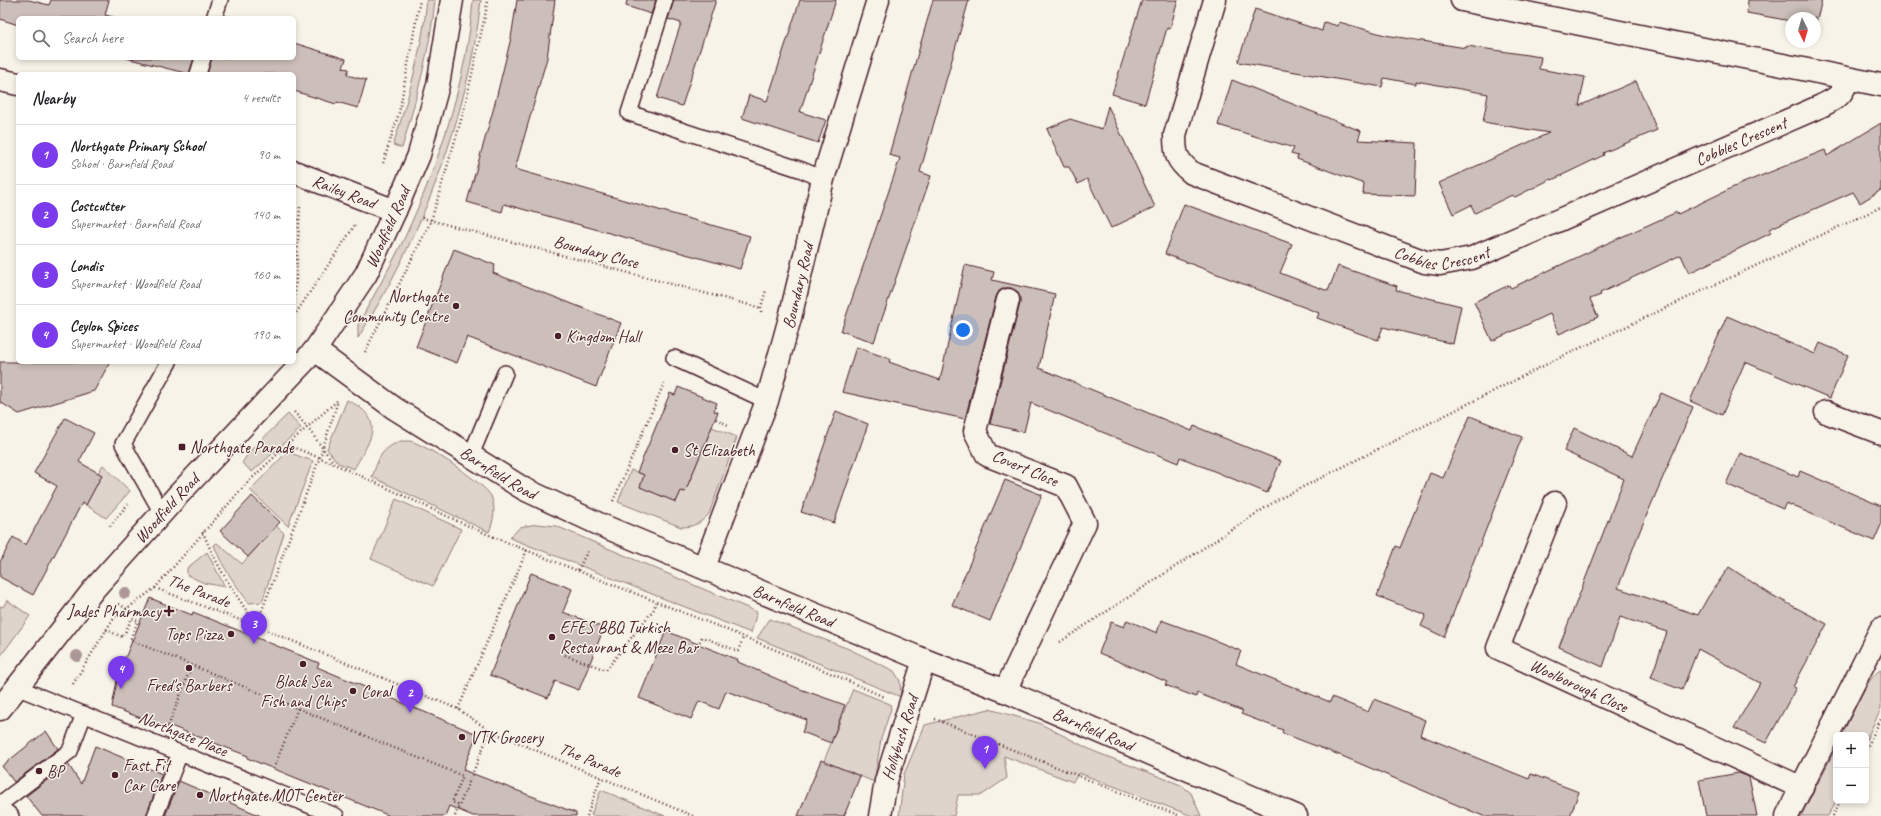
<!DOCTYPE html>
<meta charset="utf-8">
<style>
body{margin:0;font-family:Caveat,sans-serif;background:#f2f2f2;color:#202124}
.controls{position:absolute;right:12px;bottom:12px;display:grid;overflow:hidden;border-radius:6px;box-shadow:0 2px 6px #0003}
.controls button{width:36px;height:36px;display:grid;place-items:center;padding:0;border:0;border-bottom:1px solid #e0e0e0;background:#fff;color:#202124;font:20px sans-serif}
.compass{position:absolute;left:1785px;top:12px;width:36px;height:36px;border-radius:50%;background:#fff;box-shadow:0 2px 6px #0003;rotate:175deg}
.you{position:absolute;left:963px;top:330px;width:14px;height:14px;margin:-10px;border:3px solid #fff;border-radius:50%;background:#1a73e8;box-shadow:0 0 0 6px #1a73e833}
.badge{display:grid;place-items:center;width:26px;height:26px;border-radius:50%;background:#7c3aed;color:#fff;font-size:13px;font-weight:700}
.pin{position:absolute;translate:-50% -33px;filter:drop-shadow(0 1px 2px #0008)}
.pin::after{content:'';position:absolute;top:21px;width:14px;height:12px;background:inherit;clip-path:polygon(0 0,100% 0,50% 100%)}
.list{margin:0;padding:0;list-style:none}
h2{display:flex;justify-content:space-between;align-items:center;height:52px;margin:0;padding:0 16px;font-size:17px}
h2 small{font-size:13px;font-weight:400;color:#757577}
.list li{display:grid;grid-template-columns:26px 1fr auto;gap:12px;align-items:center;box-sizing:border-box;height:60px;padding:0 16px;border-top:1px solid #e0e0e0}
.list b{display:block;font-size:15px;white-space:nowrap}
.list p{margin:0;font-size:13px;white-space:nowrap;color:#757577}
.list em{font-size:13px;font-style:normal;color:#757577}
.icon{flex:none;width:22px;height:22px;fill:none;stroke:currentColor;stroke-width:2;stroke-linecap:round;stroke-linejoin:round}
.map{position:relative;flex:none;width:1881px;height:816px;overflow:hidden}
.search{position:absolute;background:#fff;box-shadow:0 2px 6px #0003;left:16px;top:16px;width:280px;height:44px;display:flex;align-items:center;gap:10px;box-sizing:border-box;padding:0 14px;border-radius:6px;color:#757577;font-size:15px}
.panel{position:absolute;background:#fff;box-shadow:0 2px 6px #0003;left:16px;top:72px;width:280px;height:292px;border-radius:6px}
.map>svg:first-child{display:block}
</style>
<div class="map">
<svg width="1881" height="816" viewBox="0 0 1881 816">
<rect width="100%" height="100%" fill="#f7f3e8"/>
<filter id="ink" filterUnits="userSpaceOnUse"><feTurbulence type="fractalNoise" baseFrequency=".025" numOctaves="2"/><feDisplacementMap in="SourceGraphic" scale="8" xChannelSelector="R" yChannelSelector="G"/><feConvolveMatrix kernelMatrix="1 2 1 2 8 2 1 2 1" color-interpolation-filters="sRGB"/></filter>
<g filter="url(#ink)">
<!-- green -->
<g fill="#ded4cc" stroke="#947a7c">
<path d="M427 0H435C430 51 416 99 402 148L393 145C409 97 422 50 427 0Z"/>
<path d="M473 0H481C468 118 421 238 358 338V325C373 296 390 268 404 239 438 166 467 80 473 0Z"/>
<path d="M347 400C387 419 371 439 354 469L338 463 327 449Z"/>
<polygon points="288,414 301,428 252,472 242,463 250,451"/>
<path d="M712 427 737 437 709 514C701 523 694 527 681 527L618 502 631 470 644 475 640 487 676 502 681 491 685 492Z"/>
<path d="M401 441C404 441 407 441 410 441 425 444 484 483 491 496 496 508 494 520 489 532L372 477C379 458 380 449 401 441Z"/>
<polygon points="287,452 313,461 288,526 250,490"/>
<polygon points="103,465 130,491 106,518 86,505 102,475 98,473"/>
<polygon points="396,499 461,529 433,586 371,559"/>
<polygon points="537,524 556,526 757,612 751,633 510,538 520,527"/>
<path d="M276 526 284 533 262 602 249 603C236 585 221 566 214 545L217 543 242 564Z"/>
<polygon points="207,552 225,587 204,583 187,575 187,568"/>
<polygon points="7,600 30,616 0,657 0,606 3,607"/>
<polygon points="770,619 849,649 894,671 900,681 901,697 757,638"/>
<path d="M1881 670V709L1866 740V735H1842C1850 721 1867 675 1881 670Z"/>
<polygon points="853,689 890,704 891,709 881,739 874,782 824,761"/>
<polygon points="989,709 1039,723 1093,751 1181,785 1191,793 1201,816 1192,816 1079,773 1073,782 1004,756 1007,778 982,795 958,795 954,816 899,816 904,774 925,725"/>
<polygon points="1836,748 1836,801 1828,816 1801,816"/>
<polygon points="601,790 665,816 593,816 591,815"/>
</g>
<!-- building -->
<g fill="#ccbfb9" stroke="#4a1f2b">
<polygon points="0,0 29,0 49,5 51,0 109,0 105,15 117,18 18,18 18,25 0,19"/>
<polygon points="517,0 555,0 547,58 515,169 750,236 740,269 504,204 502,212 467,202 494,107 511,38"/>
<polygon points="627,0 656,0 651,14 626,6"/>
<polygon points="674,0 716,0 682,106 657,98 681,23 668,19"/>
<polygon points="800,0 836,0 800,112 826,120 818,143 742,118 749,95 767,101"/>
<polygon points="933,0 969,0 920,172 931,176 874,342 841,331 900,158 889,155"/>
<polygon points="1142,0 1178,0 1170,29 1167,28 1145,104 1112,94"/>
<polygon points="1748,0 1822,0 1815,26 1815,18 1791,18 1791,21 1747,13"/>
<polygon points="1255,9 1322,31 1324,22 1338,26 1339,22 1385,35 1466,48 1467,46 1541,57 1539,69 1585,77 1579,106 1636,81 1657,130 1603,153 1604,155 1552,180 1551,179 1515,197 1512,195 1475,213 1471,205 1453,214 1439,183 1549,133 1483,122 1488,94 1416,81 1416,84 1384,78 1382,87 1238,62"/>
<polygon points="294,43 346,59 343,68 349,69 347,75 366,80 358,108 337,102 336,104 294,91 294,74 207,74 212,58 294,58"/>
<polygon points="126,58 194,58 189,74"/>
<polygon points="1232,80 1361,131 1358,140 1417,143 1415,196 1363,194 1364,184 1297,159 1298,156 1291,154 1294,148 1218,125"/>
<polygon points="1108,106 1155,207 1111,228 1087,179 1078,184 1069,167 1064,167 1047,129 1070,119 1102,129"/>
<polygon points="1881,123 1881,190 1860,203 1853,192 1769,229 1771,233 1689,273 1681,255 1600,293 1601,295 1590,299 1598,317 1559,334 1550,314 1492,341 1474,302 1509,285 1511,288 1608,243 1677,212 1678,214 1738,185 1825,150 1827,156"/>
<polygon points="1184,204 1292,244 1280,273 1328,291 1338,266 1397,286 1396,290 1461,306 1453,344 1383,327 1378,340 1317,318 1319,313 1165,254"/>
<polygon points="454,249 495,265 493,273 621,323 596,387 467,337 457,363 416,347"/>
<polygon points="965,265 994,272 992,280 1055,294 1039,368 1192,431 1194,426 1281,461 1267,493 1180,457 1178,463 1031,403 1024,432 990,424 1020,303 1020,297 1017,291 1011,288 1004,288 999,291 996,297 965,419 842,392 856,347 890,359 889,362 940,380"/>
<polygon points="1727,316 1815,354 1820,343 1848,355 1830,398 1745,362 1722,415 1690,401"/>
<polygon points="0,362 110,362 94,391 19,414 0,402"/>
<polygon points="678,387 717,403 714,411 718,412 685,492 681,491 676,502 640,487 644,475 637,472 670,393 675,395"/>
<polygon points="1661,393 1693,407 1639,533 1618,588 1698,615 1708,597 1729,567 1770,594 1827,624 1793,687 1796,688 1766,743 1734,728 1760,683 1698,649 1682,690 1651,678 1667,632 1620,617 1603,667 1559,647 1624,479 1564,451 1574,428 1632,456"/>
<polygon points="836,411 868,424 834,523 801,512"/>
<polygon points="1470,416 1522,437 1444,637 1421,626 1426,615 1377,596 1396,546 1400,548 1430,473 1443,478"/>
<polygon points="65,418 94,433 79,462 102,475 86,505 82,503 33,595 0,577 0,562 13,537 26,545 57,486 34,473"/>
<polygon points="1740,453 1798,477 1800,471 1881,506 1881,525 1874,541 1786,503 1783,509 1726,484"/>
<polygon points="1005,480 1042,495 990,621 952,605"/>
<polygon points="252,496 280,522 248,557 220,531"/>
<polygon points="531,573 572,589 563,612 604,628 579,690 555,681 548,698 490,675"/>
<polygon points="150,598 192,615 193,612 319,663 317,667 477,734 463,770 576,813 576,816 473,816 449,806 445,816 390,816 247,758 248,756 168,725 167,728 112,707 118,675"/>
<polygon points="1127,620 1157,633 1161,620 1202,635 1241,651 1236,664 1330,702 1332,697 1368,712 1374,699 1425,720 1420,735 1529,779 1531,774 1579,792 1570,816 1483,816 1342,756 1282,733 1283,730 1241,714 1243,711 1197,693 1196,697 1165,685 1167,682 1099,653 1111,622 1124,627"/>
<polygon points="666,631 738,660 738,662 800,689 845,705 831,743 802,732 807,720 726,691 719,709 699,701 691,719 639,698"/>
<polygon points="46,731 58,749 14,782 2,766"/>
<polygon points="95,746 162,774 146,816 42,816 26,796 68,764 81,784"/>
<polygon points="821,760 860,776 844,816 798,816"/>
<polygon points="1739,773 1749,777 1757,816 1706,816 1699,780"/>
<polygon points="179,781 261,816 165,816"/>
</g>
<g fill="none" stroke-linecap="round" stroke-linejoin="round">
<!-- lane casing -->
<g stroke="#4a1f2b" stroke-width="18">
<g id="lane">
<polyline points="665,0 629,113 802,170 823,179"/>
<polyline points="214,18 220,0"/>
<polyline points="198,74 203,58"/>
<polyline points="674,358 767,401"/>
<polyline points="471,455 505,373"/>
<polyline points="162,513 123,444 169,362"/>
<polyline points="16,687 336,816"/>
<polyline points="0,804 70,751 84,714"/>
<polyline points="0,807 11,816"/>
<polyline points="155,816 180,753"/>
</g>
</g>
<!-- street casing -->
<g stroke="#4a1f2b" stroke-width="25">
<g id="street">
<path id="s1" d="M1215 0 1175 135C1175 154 1176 160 1192 173L1425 262 1440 264 1472 258 1821 106C1837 98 1842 96 1848 79"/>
<polyline points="1462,0 1881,85"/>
<polyline points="0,80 18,84"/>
<path id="s2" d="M294 172 395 211"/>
<path id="s3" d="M315 350 394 408 524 489 601 525 924 660 1005 691 1296 816"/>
<polyline points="1826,412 1881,433"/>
<path id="s4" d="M1555 503 1498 648 1802 788"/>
<path id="s5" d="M704 567 767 401 790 318 823 179 878 0"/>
<polyline points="1005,691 1085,523 1066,486 987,455 975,431 1008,300"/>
<path id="s6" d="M0 709 94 589 178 495 315 350 366 274 395 211 419 155 438 85 452 0"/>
<path id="s7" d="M880 816 886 781 924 660"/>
<polyline points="1787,816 1881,629"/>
</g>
</g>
<!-- path -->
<g stroke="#4a1f2b" stroke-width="2.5" stroke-dasharray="1 3" stroke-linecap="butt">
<polyline points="383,163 399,113 420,0"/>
<polyline points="422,218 761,308"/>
<polyline points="294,312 300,205"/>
<polyline points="761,312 761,307 766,290"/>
<polyline points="294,316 355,225"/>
<polyline points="365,352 431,221 464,110 486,11 487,0"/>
<path d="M337 401 287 445C360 472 429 510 501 540 629 592 759 640 884 697"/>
<path d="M294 412C309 428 321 447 335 464"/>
<polyline points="716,419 728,425"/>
<polyline points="613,501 665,381"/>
<polyline points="110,526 128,504"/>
<path d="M203 532C216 566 236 595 256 625"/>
<polyline points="578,570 588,550"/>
<polyline points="155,588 256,626 458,709 490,731 693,816"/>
<polyline points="119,604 127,609"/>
<polyline points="256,626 320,457 338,401"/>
<polyline points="106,630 123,637 132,618 138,621 130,640 463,776 452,802 460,805"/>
<polyline points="1060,642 1277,500 1559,358 1881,207"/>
<polyline points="696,649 702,637 738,651 743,638"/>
<polyline points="565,655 606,670 654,609 656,602"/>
<polyline points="73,684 113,619 155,588 246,484 287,445"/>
<polyline points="458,709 527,550"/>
<polyline points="935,719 1180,816"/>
<polyline points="170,722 191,667"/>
<polyline points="1866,749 1881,719"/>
<polyline points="275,765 298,708"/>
<polyline points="455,816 490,731"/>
<polyline points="587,816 601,777"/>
<polyline points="1833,816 1840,801"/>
</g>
<!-- lane -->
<use href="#lane" stroke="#f7f3e8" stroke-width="15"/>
<!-- street -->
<use href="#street" stroke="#f7f3e8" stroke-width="22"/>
</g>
<!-- trees -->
<g fill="#ac9796">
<circle cx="125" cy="593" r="6"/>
<circle cx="77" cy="656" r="6"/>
</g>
</g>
<!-- markers -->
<g fill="#4a1f2b" stroke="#f7f3e8" stroke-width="1.5">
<circle cx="456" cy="306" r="4"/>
<circle cx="558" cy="336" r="4"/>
<rect x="178" y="443" width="8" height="8" rx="2"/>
<circle cx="675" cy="450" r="4"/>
<path d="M167 605h4v4h4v4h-4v4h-4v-4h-4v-4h4z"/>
<circle cx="231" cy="634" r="4"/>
<circle cx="552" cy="637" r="4"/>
<circle cx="303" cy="664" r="4"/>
<circle cx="189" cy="668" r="4"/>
<circle cx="353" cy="691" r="4"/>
<circle cx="462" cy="737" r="4"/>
<circle cx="39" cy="771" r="4"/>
<circle cx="115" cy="775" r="4"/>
<circle cx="200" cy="795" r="4"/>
</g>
<g text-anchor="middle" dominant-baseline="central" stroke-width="3" stroke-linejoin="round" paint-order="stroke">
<!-- street labels -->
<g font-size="17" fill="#4a1f2b" stroke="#f7f3e8">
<text stroke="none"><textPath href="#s1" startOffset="775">Cobbles Crescent</textPath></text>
<text stroke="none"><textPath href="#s2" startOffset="54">Railey Road</textPath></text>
<text stroke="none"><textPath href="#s6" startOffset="621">Woodfield Road</textPath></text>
<text stroke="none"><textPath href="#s1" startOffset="451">Cobbles Crescent</textPath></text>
<text transform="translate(596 252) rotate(15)">Boundary Close</text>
<text stroke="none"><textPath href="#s5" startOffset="297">Boundary Road</textPath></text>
<text transform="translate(1025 468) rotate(23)">Covert Close</text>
<text stroke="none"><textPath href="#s3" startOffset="221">Barnfield Road</textPath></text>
<text stroke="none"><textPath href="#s6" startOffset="261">Woodfield Road</textPath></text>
<text transform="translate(199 591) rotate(21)">The Parade</text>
<text stroke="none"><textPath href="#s3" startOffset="545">Barnfield Road</textPath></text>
<text stroke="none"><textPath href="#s4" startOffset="245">Woolborough Close</textPath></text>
<text stroke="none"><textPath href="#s3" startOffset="869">Barnfield Road</textPath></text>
<text transform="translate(183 734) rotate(22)">Northgate Place</text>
<text stroke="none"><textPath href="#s7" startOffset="81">Hollybush Road</textPath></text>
<text transform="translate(590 760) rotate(23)">The Parade</text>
</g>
<!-- poi labels -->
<g font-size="17" fill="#4a1f2b" stroke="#f7f3e8" text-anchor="start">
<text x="448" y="296" text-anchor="end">Northgate<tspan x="448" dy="20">Community Centre</tspan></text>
<text x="566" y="336">Kingdom Hall</text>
<text x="190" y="447">Northgate Parade</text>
<text x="683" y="450">St Elizabeth</text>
<text x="161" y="611" text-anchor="end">Jades Pharmacy</text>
<text x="560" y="627">EFES BBQ Turkish<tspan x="560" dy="20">Restaurant &amp; Meze Bar</tspan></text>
<text x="223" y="634" text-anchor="end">Tops Pizza</text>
<text x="303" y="681" text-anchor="middle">Black Sea<tspan x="303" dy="20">Fish and Chips</tspan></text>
<text x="189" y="685" text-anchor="middle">Fred's Barbers</text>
<text x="361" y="691">Coral</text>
<text x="470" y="737">VTK Grocery</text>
<text x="123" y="765">Fast Fit<tspan x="123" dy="20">Car Care</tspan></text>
<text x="47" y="771">BP</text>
<text x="208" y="795">Northgate MOT Center</text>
</g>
</g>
</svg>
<div class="controls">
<button>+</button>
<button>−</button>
</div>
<svg class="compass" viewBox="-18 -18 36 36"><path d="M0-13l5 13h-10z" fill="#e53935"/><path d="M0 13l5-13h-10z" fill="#757577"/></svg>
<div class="you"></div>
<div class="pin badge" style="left:985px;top:769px">1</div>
<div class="pin badge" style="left:410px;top:713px">2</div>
<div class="pin badge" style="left:254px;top:644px">3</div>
<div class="pin badge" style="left:121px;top:689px">4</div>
<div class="search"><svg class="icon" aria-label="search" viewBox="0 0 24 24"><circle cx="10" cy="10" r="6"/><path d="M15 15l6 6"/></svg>Search here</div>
<section class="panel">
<h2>Nearby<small>4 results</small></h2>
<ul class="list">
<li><span class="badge">1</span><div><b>Northgate Primary School</b><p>School · Barnfield Road</p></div><em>90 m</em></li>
<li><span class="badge">2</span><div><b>Costcutter</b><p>Supermarket · Barnfield Road</p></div><em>140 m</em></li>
<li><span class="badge">3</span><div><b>Londis</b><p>Supermarket · Woodfield Road</p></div><em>160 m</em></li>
<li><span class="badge">4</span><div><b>Ceylon Spices</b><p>Supermarket · Woodfield Road</p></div><em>190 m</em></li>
</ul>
</section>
</div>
